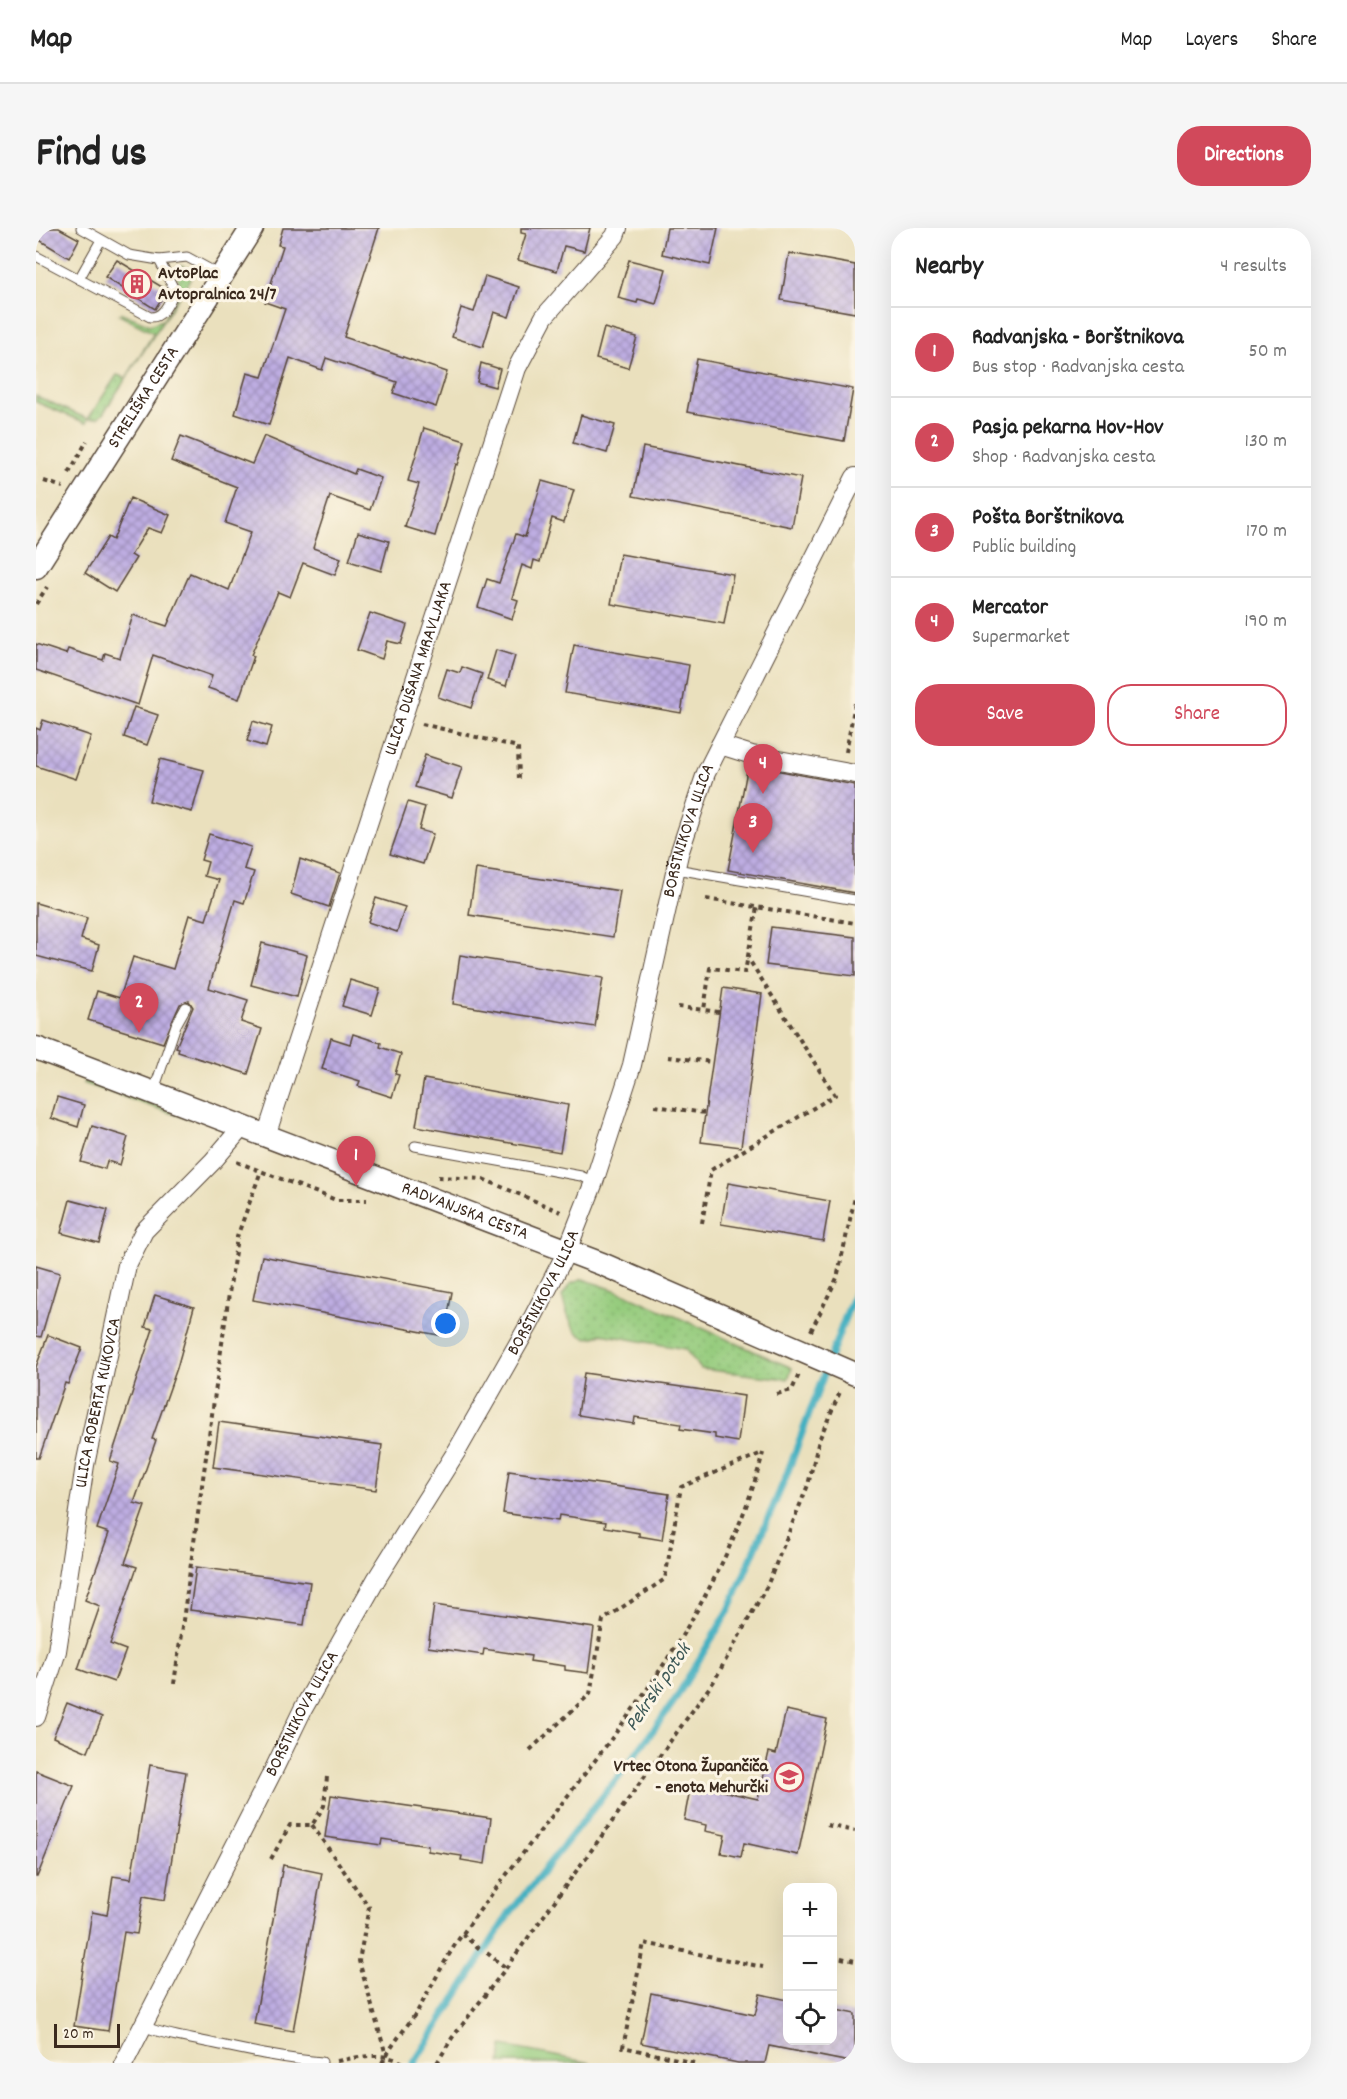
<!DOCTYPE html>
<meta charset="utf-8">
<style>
body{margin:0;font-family:Dekko,sans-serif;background:#f6f6f6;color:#222}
.controls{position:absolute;right:18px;bottom:18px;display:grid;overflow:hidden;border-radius:12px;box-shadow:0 6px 24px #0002}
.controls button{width:54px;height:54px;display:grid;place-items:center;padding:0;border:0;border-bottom:2px solid #e0e0e0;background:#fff;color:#222;font:30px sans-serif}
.scale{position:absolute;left:18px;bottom:15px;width:66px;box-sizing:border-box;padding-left:6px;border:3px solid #3b2a1e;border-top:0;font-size:16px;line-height:21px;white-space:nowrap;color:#3b2a1e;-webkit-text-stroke:4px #fcf5e5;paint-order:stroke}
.you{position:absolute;left:410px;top:1096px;width:21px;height:21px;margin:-15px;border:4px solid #fff;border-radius:50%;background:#1a73e8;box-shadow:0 0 0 9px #1a73e833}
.badge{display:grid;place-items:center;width:39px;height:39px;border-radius:50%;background:#d1495b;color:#fff;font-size:20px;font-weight:700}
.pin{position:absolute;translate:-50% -50px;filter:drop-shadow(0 2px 3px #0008)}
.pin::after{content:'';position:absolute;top:32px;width:21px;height:18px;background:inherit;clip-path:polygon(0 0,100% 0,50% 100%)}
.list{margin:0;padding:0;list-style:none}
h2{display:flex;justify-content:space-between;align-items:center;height:78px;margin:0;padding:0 24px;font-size:26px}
h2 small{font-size:20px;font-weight:400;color:#767676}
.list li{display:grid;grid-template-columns:39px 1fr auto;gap:18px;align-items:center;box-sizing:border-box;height:90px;padding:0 24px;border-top:2px solid #e0e0e0}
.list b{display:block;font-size:22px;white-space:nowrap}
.list p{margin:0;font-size:20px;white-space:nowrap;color:#767676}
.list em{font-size:20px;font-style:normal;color:#767676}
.actions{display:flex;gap:12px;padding:18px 24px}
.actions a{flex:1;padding:14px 0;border:2px solid #d1495b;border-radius:24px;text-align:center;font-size:21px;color:#d1495b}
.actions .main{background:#d1495b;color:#fff}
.icon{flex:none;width:33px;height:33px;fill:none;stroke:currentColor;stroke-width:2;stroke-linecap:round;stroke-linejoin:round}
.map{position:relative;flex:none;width:819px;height:1835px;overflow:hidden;border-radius:24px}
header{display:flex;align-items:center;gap:36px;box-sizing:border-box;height:84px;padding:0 30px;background:#fff;border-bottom:2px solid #e0e0e0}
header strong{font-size:28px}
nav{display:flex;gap:33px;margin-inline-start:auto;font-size:21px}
.intro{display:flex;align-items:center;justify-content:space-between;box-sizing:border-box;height:144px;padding:0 36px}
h1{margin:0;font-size:42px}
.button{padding:15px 27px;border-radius:24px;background:#d1495b;color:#fff;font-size:21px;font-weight:700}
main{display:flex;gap:36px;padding:0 36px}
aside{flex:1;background:#fff;border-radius:24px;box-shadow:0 6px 24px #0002}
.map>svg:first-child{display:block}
</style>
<header>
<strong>Map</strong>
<nav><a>Map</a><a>Layers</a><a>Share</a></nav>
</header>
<div class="intro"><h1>Find us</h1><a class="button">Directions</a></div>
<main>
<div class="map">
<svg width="819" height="1835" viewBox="0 0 819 1835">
<defs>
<pattern id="grass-dots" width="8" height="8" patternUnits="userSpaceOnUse" patternTransform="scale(1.5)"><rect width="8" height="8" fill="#96cc7e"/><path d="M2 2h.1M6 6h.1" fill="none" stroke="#82af6c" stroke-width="1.8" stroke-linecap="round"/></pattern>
<pattern id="building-cross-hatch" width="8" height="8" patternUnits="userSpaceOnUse" patternTransform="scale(1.5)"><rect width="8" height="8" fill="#beade2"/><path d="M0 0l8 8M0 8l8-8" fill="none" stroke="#9c8db7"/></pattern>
</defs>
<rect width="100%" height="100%" fill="#fcf5e5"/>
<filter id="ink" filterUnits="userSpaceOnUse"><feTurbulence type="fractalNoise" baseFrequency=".0167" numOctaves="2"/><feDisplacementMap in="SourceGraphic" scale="12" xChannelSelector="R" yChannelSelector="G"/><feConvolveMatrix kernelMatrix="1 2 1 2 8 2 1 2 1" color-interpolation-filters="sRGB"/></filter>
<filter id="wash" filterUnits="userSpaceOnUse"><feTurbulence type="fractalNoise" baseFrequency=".008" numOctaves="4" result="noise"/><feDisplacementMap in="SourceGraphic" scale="24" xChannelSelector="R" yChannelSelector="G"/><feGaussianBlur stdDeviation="1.35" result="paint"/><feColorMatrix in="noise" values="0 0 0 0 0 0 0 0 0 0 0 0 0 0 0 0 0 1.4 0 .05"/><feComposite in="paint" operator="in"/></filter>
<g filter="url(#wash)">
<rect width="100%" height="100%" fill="#eae0bd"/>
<!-- grass -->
<g fill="url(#grass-dots)" stroke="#687b4e" stroke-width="1.5">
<polygon points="145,38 156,42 156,48 67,186 61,190 52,191 50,195 0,174 0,168 52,191 81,147 90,150 118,105 83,87 86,85 114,97 127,92 145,63 141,44"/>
<polygon points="53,851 151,889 152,891 47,855"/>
<path d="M547 1051 587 1065 756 1140 752 1151 665 1141 649 1121 565 1106C540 1121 531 1088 526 1068L534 1056Z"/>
</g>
<!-- green -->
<polygon fill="#96cc7e" stroke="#687b4e" stroke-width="1.5" points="467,1818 555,1835 464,1835"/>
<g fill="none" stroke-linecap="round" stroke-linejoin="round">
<!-- stream -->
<polyline stroke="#44b0c1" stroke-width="7" points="378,1835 473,1686 591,1538 637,1475 693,1382 749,1251 819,1063"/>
</g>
<g id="blocks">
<!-- building -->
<g fill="url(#building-cross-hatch)">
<polygon points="0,0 23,0 43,11 33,30 0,10"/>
<polygon points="247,0 343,0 308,109 411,144 400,179 357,165 361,154 290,130 286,142 254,130 233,197 199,186 211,145 226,149 249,81 229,74 247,18 242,17"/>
<polygon points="485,0 554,0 548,23 528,18 521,43 482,32 490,6 485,5"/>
<polygon points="631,0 682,0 674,37 626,26"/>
<polygon points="753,25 819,37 819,85 745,72"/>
<polygon points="81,32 131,62 119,81 69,49"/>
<polygon points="593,32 630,41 620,76 602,71 601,75 582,70"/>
<polygon points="449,48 483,59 473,89 458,84 447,119 416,109 425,80 438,84"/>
<polygon points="568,100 601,109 592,140 560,131"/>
<polygon points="661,131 817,161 808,213 651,184"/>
<polygon points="445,135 464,141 459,159 441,154"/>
<polygon points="545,187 579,197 571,225 537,215"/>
<polygon points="388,200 429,213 422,237 420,236 399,308 369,299 383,256 372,253"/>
<polygon points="145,208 216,236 228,208 318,246 320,241 345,250 334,282 294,268 277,320 305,330 299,347 267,335 254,369 242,364 215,427 218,428 203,471 172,460 176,448 117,427 102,477 0,442 0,416 30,426 32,421 67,432 69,425 84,430 97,387 131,398 154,345 193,362 215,304 189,295 201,259 135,233"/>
<polygon points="607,219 765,250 756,299 597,268"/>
<polygon points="506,253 538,262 528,294 516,290 504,334 498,332 496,341 486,337 476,370 482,372 476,391 442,379 451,351 463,355 480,306 489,309"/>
<polygon points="94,270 134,287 126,305 112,300 95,327 100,330 79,364 49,345 72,309 77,312"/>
<polygon points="322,304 353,313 345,343 313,333"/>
<polygon points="584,326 697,346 688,396 575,376"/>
<polygon points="334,385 371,397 365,416 351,413 346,431 321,422"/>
<polygon points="538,417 653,437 645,485 529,465"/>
<polygon points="460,422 479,428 470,458 451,452"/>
<polygon points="426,439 446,446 435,480 402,469 411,441 424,445"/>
<polygon points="98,479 122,487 111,517 88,509"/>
<polygon points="7,492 55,508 40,551 0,538 0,500 4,502"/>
<polygon points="217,493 236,499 230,519 211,513"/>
<polygon points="389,527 426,539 416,570 379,559"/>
<polygon points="124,531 168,542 156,584 113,573"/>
<polygon points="712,537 819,557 819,665 692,642"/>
<polygon points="372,574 389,579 383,602 397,606 387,636 354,626"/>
<polygon points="173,606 215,619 208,641 218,644 208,675 199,672 173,760 212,772 205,794 226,801 212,846 142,824 143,820 140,819 157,779 153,773 144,776 127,815 52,792 61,763 84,770 97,729 137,741 153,687 170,692 183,652 168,648 172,634 165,632"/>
<polygon points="264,631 304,645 293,679 255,666"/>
<polygon points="440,641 584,663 577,709 433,687"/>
<polygon points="340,670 369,679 361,704 332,694"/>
<polygon points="0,675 51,690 45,711 63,717 56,743 0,728"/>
<polygon points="735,699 819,709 819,748 730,737"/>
<polygon points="226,715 271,727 261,769 215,757"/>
<polygon points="424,727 567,750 559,799 417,776"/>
<polygon points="314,752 344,761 336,787 306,778"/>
<polygon points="687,760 726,766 705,919 665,914"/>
<polygon points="317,806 345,815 344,819 365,826 359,846 363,847 356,869 322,858 324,853 286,841 295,810 314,816"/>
<polygon points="388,851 532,877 524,924 380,898"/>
<polygon points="21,869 48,877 42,899 15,890"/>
<polygon points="56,898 92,909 84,937 71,933 69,941 45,934"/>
<polygon points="692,955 794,973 787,1013 685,996"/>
<polygon points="34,972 72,982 63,1015 25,1005"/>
<polygon points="226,1028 416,1064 408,1108 217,1072"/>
<polygon points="0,1038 24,1045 5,1109 0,1108"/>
<polygon points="119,1067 158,1079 141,1140 116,1211 120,1212 98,1275 109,1278 89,1335 101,1339 74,1416 90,1422 78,1454 42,1441 64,1378 49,1372 73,1305 61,1301 83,1236 74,1233 117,1101 109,1099"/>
<polygon points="12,1107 46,1120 32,1156 29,1155 3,1230 0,1230 0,1139"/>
<polygon points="548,1145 708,1168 702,1214 679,1210 679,1206 644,1201 645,1196 599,1189 598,1196 542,1187"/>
<polygon points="183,1194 346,1217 340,1262 177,1239"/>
<polygon points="473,1243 633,1266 626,1312 603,1308 603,1305 569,1299 570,1294 523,1287 522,1293 467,1285"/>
<polygon points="160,1339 274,1354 268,1397 154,1382"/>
<polygon points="398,1377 558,1400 552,1445 529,1442 529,1438 494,1433 495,1428 448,1421 447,1427 392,1419"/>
<polygon points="31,1475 66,1489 52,1524 17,1509"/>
<polygon points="750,1482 791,1491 762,1627 708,1615 705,1629 685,1625 689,1607 669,1603 670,1597 648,1592 655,1556 722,1571 733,1524 740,1526"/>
<polygon points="114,1537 150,1544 129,1672 107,1668 101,1706 88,1704 72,1803 38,1798 56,1684 71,1687 77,1648 95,1651"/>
<polygon points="0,1543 38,1558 1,1649 0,1649"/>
<polygon points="295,1567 455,1590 449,1636 425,1632 426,1628 392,1623 392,1618 346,1611 345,1617 289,1609"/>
<polygon points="247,1637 286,1645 257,1803 218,1796"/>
<polygon points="615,1765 719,1787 724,1766 752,1772 752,1812 796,1812 796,1781 819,1786 819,1835 733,1818 729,1835 702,1835 605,1815"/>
</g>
</g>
</g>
<g filter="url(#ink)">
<use href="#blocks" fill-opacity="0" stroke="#554536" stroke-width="1.5"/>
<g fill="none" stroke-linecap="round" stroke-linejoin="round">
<!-- service casing -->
<g stroke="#554536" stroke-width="11">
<g id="service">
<polyline points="45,0 93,27 123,32 151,29 186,48"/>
<path d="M0 28 114 89C128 90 133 73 139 63L123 32"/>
<polyline points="43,51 65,12"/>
<polyline points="640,641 819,672"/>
<polyline points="117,865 140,797 150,779"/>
<polyline points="379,918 545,948 558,954"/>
<path d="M107 1798C128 1807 152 1810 175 1815 212 1823 248 1831 286 1834"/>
</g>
</g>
<!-- minor casing -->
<g stroke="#554536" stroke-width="20">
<g id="minor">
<polyline points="684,517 716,527 819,546"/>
<path id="s1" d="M230 908 481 140 508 89 579 8 582 0"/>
<path id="s2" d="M0 1489 21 1423 49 1237 91 1037 108 1003 177 933 206 899"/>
<path id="s3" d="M88 1835 239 1539 267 1481 341 1350 422 1221 494 1095 531 1023 558 954 596 837 643 626 670 545 819 249"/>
</g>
</g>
<!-- tertiary casing -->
<g stroke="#554536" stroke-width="25">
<g id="tertiary">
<path id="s4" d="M0 339 216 0"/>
<path id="s5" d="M0 820 566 1036 819 1146"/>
</g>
</g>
<!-- path -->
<g stroke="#554536" stroke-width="4" stroke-dasharray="4.5 4.5" stroke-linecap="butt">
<polyline points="33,245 51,213"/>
<polyline points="8,253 27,259"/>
<polyline points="0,376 11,359"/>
<polyline points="386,496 482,519 483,552"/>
<polyline points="810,524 819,475"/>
<polyline points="670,671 819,695"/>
<polyline points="642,779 668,782"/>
<polyline points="683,784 668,782 674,740 709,744 721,679"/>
<polyline points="632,829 676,834"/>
<polyline points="619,878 669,885"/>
<polyline points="201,934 300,972 331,972"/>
<polyline points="402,949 447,951 525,984"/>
<polyline points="666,995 675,942 799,867 712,730"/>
<polyline points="775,1103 801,1050 819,969"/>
<polyline points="741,1166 756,1162 764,1144"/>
<polyline points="138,1456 201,1009 225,943"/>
<polyline points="494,1522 554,1466 567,1392 629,1351 645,1259 726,1225"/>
<polyline points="276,1597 333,1679 323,1733 350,1827"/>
<polyline points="791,1597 819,1603"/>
<polyline points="235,1631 254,1597 276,1597 288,1578 291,1549"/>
<polyline points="426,1706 444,1721"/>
<polyline points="451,1725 470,1740"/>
<polyline points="796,1728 819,1733"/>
<path d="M301 1833C323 1829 346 1823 367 1835"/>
<path d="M346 1835C356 1816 370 1800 382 1782 397 1757 410 1728 428 1704 537 1551 678 1411 727 1225"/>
<polyline points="401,1835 416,1810 470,1740 678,1453 731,1358 772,1257 783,1212 804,1164"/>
<polyline points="658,1835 587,1819 608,1715 727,1739"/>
</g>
<!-- service -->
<use href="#service" stroke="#fff" stroke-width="9"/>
<!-- minor -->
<use href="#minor" stroke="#fff" stroke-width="18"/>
<!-- tertiary -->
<use href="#tertiary" stroke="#fff" stroke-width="22"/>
</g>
</g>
<!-- icons -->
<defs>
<g id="building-ring" transform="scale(1.5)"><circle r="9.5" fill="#fcf5e5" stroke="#d1495b" stroke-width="1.5"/><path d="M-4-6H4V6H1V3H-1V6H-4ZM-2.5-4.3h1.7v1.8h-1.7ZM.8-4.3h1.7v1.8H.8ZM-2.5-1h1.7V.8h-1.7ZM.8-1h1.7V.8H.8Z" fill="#d1495b"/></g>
<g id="school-ring" transform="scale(1.5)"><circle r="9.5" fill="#fcf5e5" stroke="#d1495b" stroke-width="1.5"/><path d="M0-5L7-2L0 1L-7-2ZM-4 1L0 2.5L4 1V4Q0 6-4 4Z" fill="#d1495b"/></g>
</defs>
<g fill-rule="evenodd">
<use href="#building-ring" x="101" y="56"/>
<use href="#school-ring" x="753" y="1549"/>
</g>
<g text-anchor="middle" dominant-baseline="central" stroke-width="6" stroke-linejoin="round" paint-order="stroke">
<!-- poi labels -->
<g font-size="18" font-weight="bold" fill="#3b2a1e" stroke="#fcf5e5" text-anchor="start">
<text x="122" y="46">AvtoPlac<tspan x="122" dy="21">Avtopralnica 24/7</tspan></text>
<text x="732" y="1539" text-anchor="end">Vrtec Otona Župančiča<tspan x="732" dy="21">- enota Mehurčki</tspan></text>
</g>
<!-- street labels -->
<g font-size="18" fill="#3b2a1e" stroke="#fcf5e5">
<text stroke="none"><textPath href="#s4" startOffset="201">STRELIŠKA CESTA</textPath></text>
<text stroke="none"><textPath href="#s1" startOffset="492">ULICA DUŠANA MRAVLJAKA</textPath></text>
<text stroke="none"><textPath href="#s3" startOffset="1364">BORŠTNIKOVA ULICA</textPath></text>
<text stroke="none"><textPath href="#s5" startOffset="459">RADVANJSKA CESTA</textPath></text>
<text stroke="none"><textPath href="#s3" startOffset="878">BORŠTNIKOVA ULICA</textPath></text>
<text stroke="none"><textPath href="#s2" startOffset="321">ULICA ROBERTA KUKOVCA</textPath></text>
<text stroke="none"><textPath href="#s3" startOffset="392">BORŠTNIKOVA ULICA</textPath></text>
</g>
<!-- water labels -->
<g font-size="20" font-style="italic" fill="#3e5957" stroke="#fcf5e5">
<text transform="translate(623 1460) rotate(-56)">Pekrski potok</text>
</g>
</g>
</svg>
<div class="controls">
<button>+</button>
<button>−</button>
<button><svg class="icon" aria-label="locate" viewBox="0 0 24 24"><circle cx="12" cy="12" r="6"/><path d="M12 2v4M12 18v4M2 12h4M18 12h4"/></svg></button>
</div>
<div class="scale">20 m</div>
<div class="you"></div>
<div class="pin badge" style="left:320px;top:958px">1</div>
<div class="pin badge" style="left:103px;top:805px">2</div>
<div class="pin badge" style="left:717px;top:625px">3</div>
<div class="pin badge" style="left:727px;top:566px">4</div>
</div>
<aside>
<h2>Nearby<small>4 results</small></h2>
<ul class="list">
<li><span class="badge">1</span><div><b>Radvanjska - Borštnikova</b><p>Bus stop · Radvanjska cesta</p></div><em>50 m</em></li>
<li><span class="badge">2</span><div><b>Pasja pekarna Hov-Hov</b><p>Shop · Radvanjska cesta</p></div><em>130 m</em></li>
<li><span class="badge">3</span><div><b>Pošta Borštnikova</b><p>Public building</p></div><em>170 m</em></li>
<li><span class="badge">4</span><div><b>Mercator</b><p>Supermarket</p></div><em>190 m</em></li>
</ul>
<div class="actions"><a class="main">Save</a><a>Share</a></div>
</aside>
</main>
